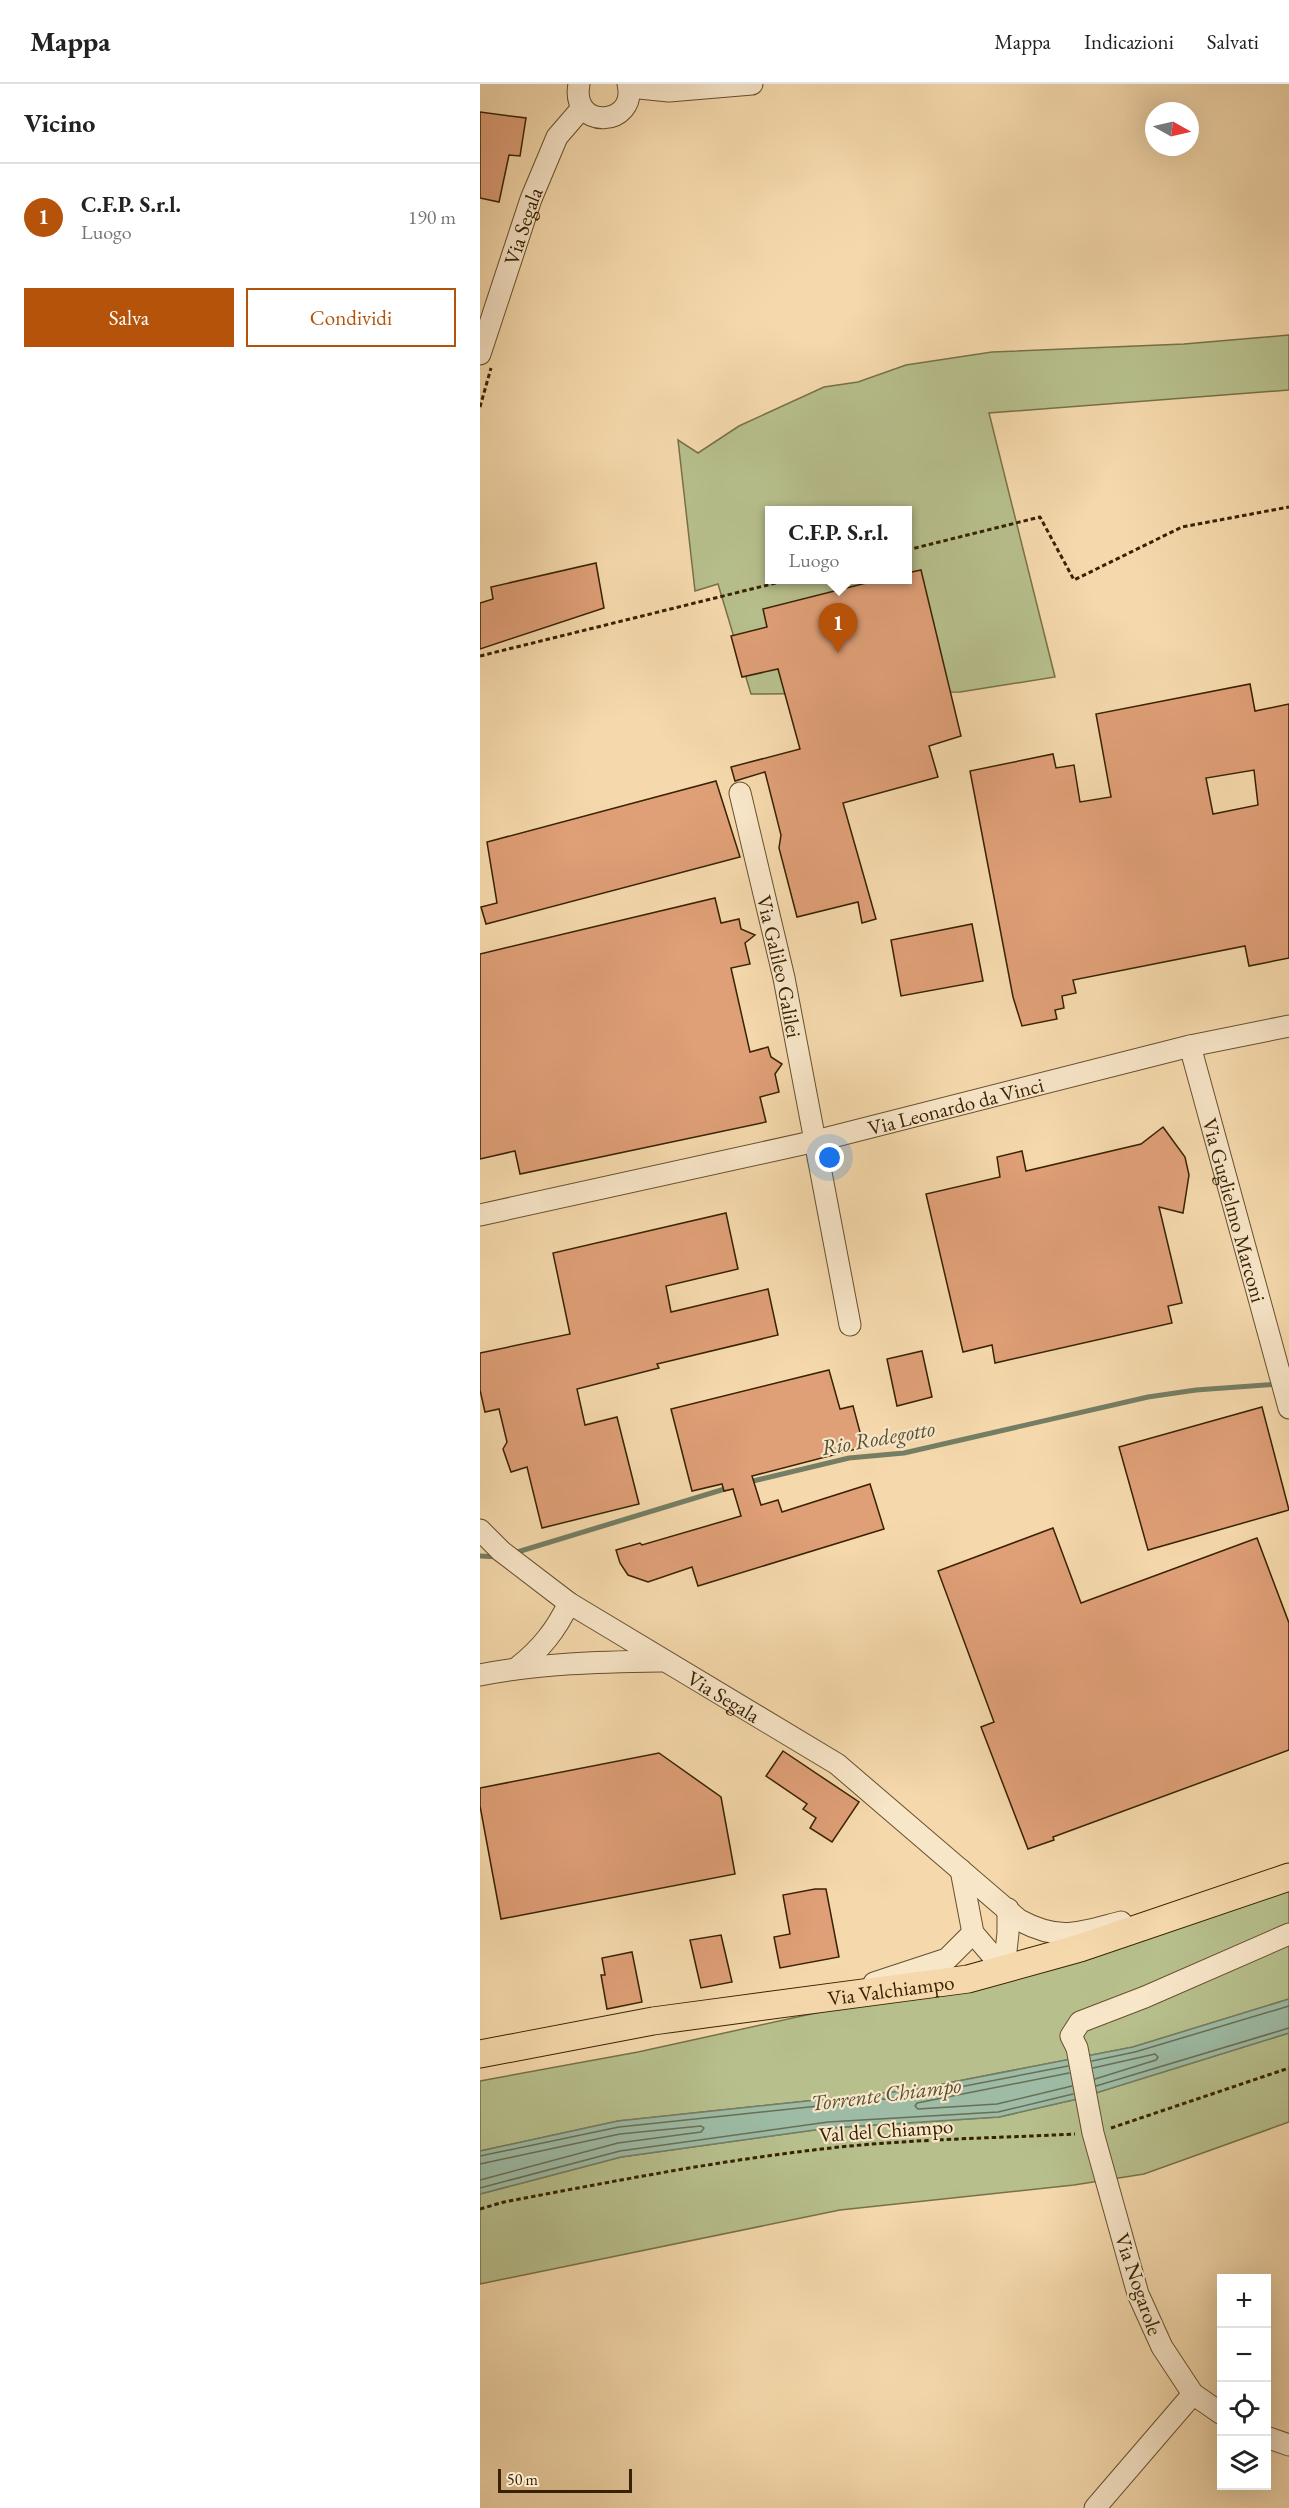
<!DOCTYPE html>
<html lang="it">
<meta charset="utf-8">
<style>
body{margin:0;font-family:"EB Garamond",serif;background:#f6f6f6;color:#222}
.controls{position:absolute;right:18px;bottom:18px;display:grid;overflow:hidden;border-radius:0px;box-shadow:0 6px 24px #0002}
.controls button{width:54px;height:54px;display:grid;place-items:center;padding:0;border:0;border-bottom:2px solid #e0e0e0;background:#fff;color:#222;font:30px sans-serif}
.compass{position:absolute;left:665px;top:18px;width:54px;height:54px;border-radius:50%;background:#fff;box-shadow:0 6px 24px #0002;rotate:98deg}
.scale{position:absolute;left:18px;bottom:15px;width:134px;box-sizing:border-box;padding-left:6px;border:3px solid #382203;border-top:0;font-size:16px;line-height:21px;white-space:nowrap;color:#382203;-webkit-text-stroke:4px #f8e6c9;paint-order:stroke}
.you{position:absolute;left:350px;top:1074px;width:21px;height:21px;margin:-15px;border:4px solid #fff;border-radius:50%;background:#1a73e8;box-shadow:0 0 0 9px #1a73e833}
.badge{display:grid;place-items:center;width:39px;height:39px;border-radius:50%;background:#b45309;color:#fff;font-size:20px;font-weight:700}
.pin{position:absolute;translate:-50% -50px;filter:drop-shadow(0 2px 3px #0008)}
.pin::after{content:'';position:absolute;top:32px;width:21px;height:18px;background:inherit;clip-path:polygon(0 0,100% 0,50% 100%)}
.popup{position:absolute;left:285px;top:422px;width:147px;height:78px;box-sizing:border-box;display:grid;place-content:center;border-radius:0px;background:#fff;filter:drop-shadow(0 2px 4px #0005);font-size:20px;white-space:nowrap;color:#767676}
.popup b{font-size:22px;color:#222}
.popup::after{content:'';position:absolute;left:50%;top:100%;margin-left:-12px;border:12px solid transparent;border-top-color:#fff}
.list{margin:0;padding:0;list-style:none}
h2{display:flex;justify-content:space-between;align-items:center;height:78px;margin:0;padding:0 24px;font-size:26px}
h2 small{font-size:20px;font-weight:400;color:#767676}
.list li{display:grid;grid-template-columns:39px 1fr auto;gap:18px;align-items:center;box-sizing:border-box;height:108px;padding:0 24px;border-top:2px solid #e0e0e0}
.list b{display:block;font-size:22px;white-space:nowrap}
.list p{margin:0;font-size:20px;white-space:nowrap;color:#767676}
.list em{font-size:20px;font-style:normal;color:#767676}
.actions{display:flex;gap:12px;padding:18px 24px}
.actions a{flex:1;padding:14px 0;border:2px solid #b45309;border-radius:0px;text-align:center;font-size:21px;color:#b45309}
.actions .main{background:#b45309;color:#fff}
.icon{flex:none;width:33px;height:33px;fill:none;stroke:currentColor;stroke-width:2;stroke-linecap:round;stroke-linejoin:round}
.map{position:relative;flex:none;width:809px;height:2424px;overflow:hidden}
header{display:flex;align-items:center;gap:36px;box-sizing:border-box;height:84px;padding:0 30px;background:#fff;border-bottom:2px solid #e0e0e0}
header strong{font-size:28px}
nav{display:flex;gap:33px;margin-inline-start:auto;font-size:21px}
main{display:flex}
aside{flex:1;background:#fff}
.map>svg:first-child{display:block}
</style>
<header>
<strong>Mappa</strong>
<nav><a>Mappa</a><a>Indicazioni</a><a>Salvati</a></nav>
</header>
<main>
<aside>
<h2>Vicino<small></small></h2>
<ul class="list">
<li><span class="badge">1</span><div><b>C.F.P. S.r.l.</b><p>Luogo</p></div><em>190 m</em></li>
</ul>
<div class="actions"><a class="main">Salva</a><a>Condividi</a></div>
</aside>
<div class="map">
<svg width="809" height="2424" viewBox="0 0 809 2424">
<rect width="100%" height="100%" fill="#f5d9ac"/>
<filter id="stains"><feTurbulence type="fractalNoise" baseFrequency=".00333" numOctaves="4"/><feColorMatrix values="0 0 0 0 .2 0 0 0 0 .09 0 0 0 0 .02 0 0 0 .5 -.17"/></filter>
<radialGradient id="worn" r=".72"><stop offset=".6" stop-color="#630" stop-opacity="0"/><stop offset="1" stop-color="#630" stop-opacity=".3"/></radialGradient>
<!-- green -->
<g fill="#b7c08d" stroke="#787148" stroke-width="1.5" fill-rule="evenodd">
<path d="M809 251V306L509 329 575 593 480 608 271 610 238 500 215 507 198 356 218 369 259 342 344 303 378 298 426 281 512 268 704 260ZM289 426H427V496H289Z"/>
<polygon points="809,1793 809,1915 653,1963 432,2006 138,2037 0,2067 0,1997 158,1968 581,1875"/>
<polygon points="809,1949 809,2038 664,2090 594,2101 360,2126 0,2200 0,2110 141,2073 349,2044 519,2033 593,2016"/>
</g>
<!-- water -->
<polygon fill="#9dbba5" stroke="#757e64" stroke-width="1.5" points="809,1915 809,1949 593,2016 519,2033 349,2044 141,2073 0,2110 0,2067 138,2037 432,2006 653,1963"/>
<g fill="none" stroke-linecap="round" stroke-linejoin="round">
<!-- shore -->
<g stroke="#6a6e54" stroke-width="1.5">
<polyline points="612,1977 655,1968 809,1922"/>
<polyline points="613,1984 675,1970 678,1973 676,1976 615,1995"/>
<polyline points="589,1989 437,2019 435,2022 438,2025 517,2020 592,2002"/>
<polyline points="616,2002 809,1944"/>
<polyline points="0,2072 139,2043 433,2012 588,1982"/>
<polyline points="0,2080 140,2050 221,2042 224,2044 221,2048 138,2059 0,2096"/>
<polyline points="0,2104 140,2067 348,2038 518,2028 593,2010"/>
</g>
<!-- stream -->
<g stroke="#757e64" stroke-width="5">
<polyline points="269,1398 369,1374 424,1369 668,1313 716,1306 798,1300"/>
<polyline points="34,1469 248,1404"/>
<polyline points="0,1472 19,1473"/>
</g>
</g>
<!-- building -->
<g fill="#df9f77" stroke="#382203" stroke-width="1.5" fill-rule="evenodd">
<polygon points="0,28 46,34 40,72 29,71 19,118 0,114"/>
<polygon points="116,479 124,524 0,565 0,519 13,515 11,503"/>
<polygon points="441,486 481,652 449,662 458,693 363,719 396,835 382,839 378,818 317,833 299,764 301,751 285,688 255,697 251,683 320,665 298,585 262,593 251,552 287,543 283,525 402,495 427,495 427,489"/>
<path d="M770 600 775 627 809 620V874L769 882 765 862 593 896 596 909 582 912 584 924 575 926 577 935 542 942 533 913 490 687 573 670 576 684 594 681 600 718 631 713 616 630ZM774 686 778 721 733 730 726 694Z"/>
<polygon points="236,697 260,773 6,840 1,823 17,819 7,758"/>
<polygon points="235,814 241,839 259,835 261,845 275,851 265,859 270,880 251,884 270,968 288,963 291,973 302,980 295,990 299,1008 280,1013 286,1038 40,1090 35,1067 0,1075 0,870"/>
<polygon points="492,840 503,897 421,912 411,856"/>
<polygon points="683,1043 705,1073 709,1091 703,1129 679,1123 702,1219 688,1222 692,1239 515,1279 512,1261 483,1268 446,1110 520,1093 517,1073 542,1067 546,1087 661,1060"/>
<polygon points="246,1129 258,1185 186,1202 191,1228 288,1205 298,1251 177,1280 179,1284 97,1305 105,1341 137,1333 159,1420 62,1444 47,1383 31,1388 23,1365 27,1358 19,1325 5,1328 0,1306 0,1269 90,1250 73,1169"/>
<polygon points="442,1267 452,1313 417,1322 407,1275"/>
<polygon points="349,1286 360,1325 373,1322 384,1363 272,1392 281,1421 298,1416 302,1428 390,1400 404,1445 218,1502 212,1483 168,1498 148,1491 140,1479 136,1466 160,1459 162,1461 261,1432 253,1405 244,1407 242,1400 212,1407 191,1325"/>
<polygon points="782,1323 809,1426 668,1466 639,1363"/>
<polygon points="573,1444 601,1519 777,1454 809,1539 809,1666 573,1753 574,1756 548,1765 501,1643 514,1638 458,1487"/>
<polygon points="303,1667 379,1718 352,1758 330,1744 336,1734 323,1725 327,1720 286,1692"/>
<polygon points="179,1669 241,1713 255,1790 21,1835 0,1722 0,1704"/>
<polygon points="335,1805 346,1805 359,1873 300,1884 294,1853 310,1850 303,1811"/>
<polygon points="241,1851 252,1898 221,1904 210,1856"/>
<polygon points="152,1868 162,1918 127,1925 121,1891 125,1891 122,1874"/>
</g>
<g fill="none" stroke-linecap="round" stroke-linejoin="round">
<!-- minor casing -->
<g stroke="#67502d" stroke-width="23">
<g id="minor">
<path d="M99 0C90 47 158 43 148 0"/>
<polyline points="149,3 189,7 272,0"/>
<path id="s1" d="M0 270 51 115 77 53 102 24"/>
<path id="s2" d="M260 709 304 894 370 1241"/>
<path id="s3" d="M710 962 809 1324"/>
<path id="s4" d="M0 1131 336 1057 710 962 809 942"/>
<path id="s5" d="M0 1446 21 1467 89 1519 357 1680 539 1836C580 1858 599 1849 641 1838"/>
<path d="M38 1583C61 1565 76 1546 89 1519"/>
<path d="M0 1591C60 1579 120 1578 181 1577"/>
<polyline points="481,1786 493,1849 524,1885"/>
<polyline points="524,1885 528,1849 528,1825"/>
<polyline points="394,1899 467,1875 493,1849"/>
<polyline points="742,2330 713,2310 682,2263 658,2210 613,2049 597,1964 591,1952 600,1938 665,1913 809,1850"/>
<polyline points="786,2353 809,2361"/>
<polyline points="615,2424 713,2310"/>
</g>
</g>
<!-- major casing -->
<g stroke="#382203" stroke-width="29">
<g id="major">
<path id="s6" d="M0 1970 173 1937 488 1895 600 1864 809 1793"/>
</g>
</g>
<!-- path -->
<g stroke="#382203" stroke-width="3" stroke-dasharray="4.5 3" stroke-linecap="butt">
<polyline points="0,323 11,284"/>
<polyline points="427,466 560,433 594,496 702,443 809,423"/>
<polyline points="0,572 308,496"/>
<polyline points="631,2044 809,1984"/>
<path d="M0 2125 24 2118C135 2097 246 2075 360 2063 438 2055 517 2054 595 2050"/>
</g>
<!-- minor -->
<use href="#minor" stroke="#f8e6c9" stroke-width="21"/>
<!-- major -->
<use href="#major" stroke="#f5d9ac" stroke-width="27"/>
</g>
<g text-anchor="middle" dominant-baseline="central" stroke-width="4.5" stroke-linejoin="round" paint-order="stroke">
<!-- street labels -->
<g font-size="21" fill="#382203" stroke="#f8e6c9">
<text stroke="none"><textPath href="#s1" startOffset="135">Via Segala</textPath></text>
<text stroke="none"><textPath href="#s2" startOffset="178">Via Galileo Galilei</textPath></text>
<text stroke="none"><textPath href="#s4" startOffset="488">Via Leonardo da Vinci</textPath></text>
<text stroke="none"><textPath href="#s3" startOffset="170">Via Guglielmo Marconi</textPath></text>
<text stroke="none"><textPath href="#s5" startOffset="296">Via Segala</textPath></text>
<text stroke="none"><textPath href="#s6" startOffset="416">Via Valchiampo</textPath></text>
<text transform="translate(406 2046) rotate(-4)">Val del Chiampo</text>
<text transform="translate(659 2200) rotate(71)">Via Nogarole</text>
</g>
<!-- water labels -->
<g font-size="22" font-style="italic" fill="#565034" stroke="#f8e6c9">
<text transform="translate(398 1354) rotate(-10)">Rio Rodegotto</text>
<text transform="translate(406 2010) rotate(-7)">Torrente Chiampo</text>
</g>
</g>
<rect width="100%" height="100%" filter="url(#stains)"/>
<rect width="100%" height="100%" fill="url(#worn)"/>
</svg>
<div class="controls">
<button>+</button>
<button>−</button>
<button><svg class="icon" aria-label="locate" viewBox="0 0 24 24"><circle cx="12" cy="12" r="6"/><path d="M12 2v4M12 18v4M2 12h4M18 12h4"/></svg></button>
<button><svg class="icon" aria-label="layers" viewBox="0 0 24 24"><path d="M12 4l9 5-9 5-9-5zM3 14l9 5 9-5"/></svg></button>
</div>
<svg class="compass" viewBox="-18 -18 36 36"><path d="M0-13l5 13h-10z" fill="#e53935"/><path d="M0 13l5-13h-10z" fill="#767676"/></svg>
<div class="scale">50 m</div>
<div class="you"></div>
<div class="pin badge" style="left:358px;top:569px">1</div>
<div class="popup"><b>C.F.P. S.r.l.</b>Luogo</div>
</div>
</main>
